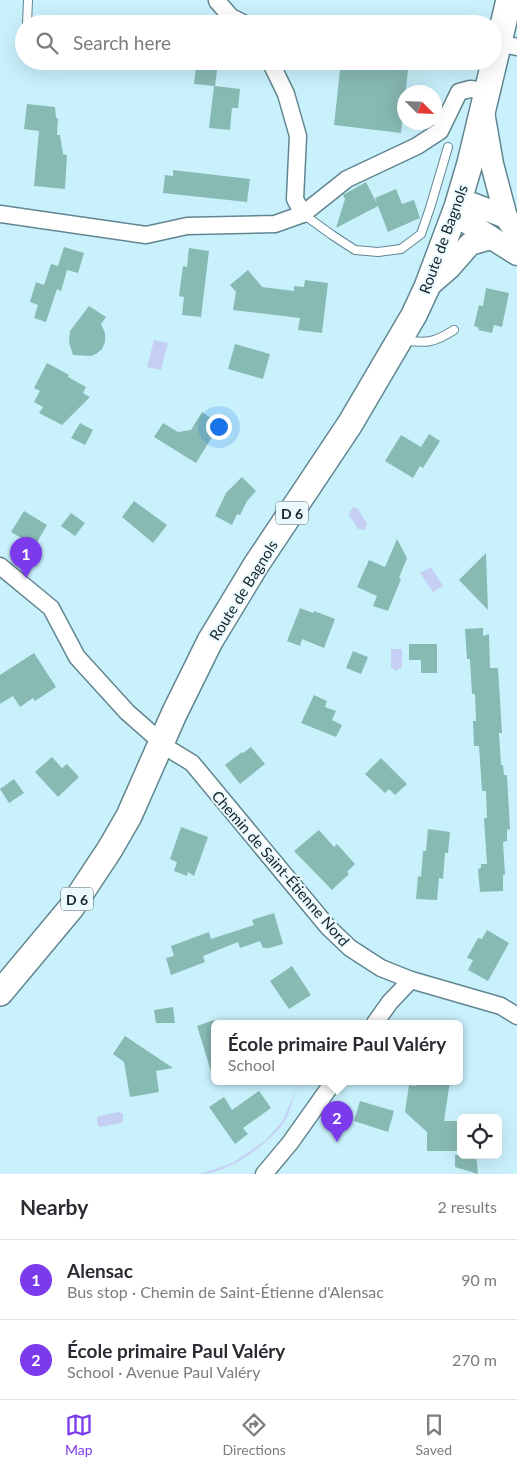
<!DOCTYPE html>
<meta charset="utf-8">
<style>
body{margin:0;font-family:Lato,sans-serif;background:#f7f7f7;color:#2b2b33}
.controls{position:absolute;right:15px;bottom:15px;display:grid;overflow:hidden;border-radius:8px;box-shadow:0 5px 20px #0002}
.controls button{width:45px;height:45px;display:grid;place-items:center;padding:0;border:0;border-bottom:1px solid #e1e1e2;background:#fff;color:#2b2b33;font:25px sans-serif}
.compass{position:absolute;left:397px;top:85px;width:45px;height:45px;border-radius:50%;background:#fff;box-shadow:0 5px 20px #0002;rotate:114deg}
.you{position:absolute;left:218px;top:426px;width:18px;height:18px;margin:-12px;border:4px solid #fff;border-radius:50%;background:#1a73e8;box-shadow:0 0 0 8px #1a73e833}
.badge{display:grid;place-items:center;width:32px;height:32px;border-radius:50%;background:#7c3aed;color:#fff;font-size:16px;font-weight:700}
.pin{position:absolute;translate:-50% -41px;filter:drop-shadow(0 1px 2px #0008)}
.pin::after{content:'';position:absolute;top:26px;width:18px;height:15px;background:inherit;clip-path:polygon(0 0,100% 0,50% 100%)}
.popup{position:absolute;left:211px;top:1020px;width:252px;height:65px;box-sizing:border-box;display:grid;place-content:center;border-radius:8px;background:#fff;filter:drop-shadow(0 1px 4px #0005);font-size:16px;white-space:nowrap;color:#7c7c81}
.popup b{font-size:19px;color:#2b2b33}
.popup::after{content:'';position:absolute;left:50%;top:100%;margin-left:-10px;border:10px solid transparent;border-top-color:#fff}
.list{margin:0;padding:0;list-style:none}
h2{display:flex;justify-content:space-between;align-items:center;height:65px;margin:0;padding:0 20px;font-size:21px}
h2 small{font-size:16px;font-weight:400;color:#7c7c81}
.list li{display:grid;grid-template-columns:32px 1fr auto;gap:15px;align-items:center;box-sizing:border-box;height:80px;padding:0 20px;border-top:1px solid #e1e1e2}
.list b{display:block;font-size:19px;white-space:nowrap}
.list p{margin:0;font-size:16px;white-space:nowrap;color:#7c7c81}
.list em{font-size:16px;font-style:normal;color:#7c7c81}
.icon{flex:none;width:28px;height:28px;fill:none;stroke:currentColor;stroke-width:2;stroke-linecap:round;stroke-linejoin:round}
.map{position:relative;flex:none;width:517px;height:1174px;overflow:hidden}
.search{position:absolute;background:#fff;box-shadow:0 5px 20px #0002;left:15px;right:15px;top:15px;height:55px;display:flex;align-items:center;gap:12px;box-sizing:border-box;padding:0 18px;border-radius:28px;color:#7c7c81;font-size:19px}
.sheet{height:225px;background:#fff}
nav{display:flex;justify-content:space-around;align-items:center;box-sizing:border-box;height:70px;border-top:1px solid #e1e1e2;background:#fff;font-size:14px;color:#7c7c81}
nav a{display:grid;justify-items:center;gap:2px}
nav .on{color:#7c3aed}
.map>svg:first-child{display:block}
</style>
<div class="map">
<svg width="517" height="1174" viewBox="0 0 517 1174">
<rect width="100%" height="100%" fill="#c9f1fc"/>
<!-- water -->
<g fill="#c5cef3">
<polygon points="154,340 168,343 161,370 147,367"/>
<polygon points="354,507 358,509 367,524 365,530 358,529 349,515 350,511"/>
<polygon points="431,567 443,586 433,592 420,573"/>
<polygon points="391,649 402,649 402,668 399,668 397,671 391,668"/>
<path d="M303 1081C302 1082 299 1086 297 1089 292 1100 290 1115 282 1125 265 1146 227 1174 200 1174L233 1163 266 1140 282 1122 298 1086Z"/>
<polygon points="119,1112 123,1114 123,1120 121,1123 101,1127 98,1126 97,1118 99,1116"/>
</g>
<!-- building -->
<g fill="#88bab4">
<polygon points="341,61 409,61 401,133 334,125"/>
<polygon points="196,68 217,70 215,86 240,89 238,108 232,108 230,130 209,128 214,86 194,84"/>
<polygon points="27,104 55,107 56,118 58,118 57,135 60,135 63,154 67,155 65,189 34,186 39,131 24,129"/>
<polygon points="173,170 250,179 247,202 163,193 165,175 173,176"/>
<polygon points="366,182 377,204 375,198 396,189 402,204 414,200 420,218 388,232 378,206 336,228 345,199 343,195"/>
<polygon points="64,247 84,253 78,273 67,270 61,291 57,289 46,322 34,318 38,305 30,302 36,282 44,285 51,264 58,266"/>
<polygon points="189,248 209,251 201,317 182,315 184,297 179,296 183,266 187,267"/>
<polygon points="248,270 262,287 294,291 294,286 304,287 305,280 328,283 322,333 298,330 300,318 233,310 236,292 230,285"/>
<polygon points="486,288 509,293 502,327 494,325 492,333 478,330 479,328 474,326 479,305 483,306"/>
<polygon points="89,306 106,317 101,324 105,333 105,342 102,349 96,354 91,356 73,355 69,342 70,331"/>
<polygon points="235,344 270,354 263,379 228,369"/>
<polygon points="47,363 69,375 68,377 86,387 83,393 90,397 62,425 39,413 43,407 34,402 40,391 34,388"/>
<polygon points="202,412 220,424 196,463 154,437 163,423 178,432 191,430"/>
<polygon points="80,423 93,430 85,445 71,438"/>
<polygon points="429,434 440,441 423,468 420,466 413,478 385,461 401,435 421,447"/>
<polygon points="242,477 256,491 247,501 240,515 237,514 232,525 215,516 226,493"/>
<polygon points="134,501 167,525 153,543 122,517"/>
<polygon points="24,511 47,525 35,546 11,532"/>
<polygon points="71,513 85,523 75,536 61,526"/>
<polygon points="397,539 407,558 399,578 401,579 388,611 373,606 377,596 357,587 369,560 385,567"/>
<polygon points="486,553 488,610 459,580"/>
<polygon points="300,608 313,613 314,611 335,619 324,648 302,639 300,646 287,641"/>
<polygon points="483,628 483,636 489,634 490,668 498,668 502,733 499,733 501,765 503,765 504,775 507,775 510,829 507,830 507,841 503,842 505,875 503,875 503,891 480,892 478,869 481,868 481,864 487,864 484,818 487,818 486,791 482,791 479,746 474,746 473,721 476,721 475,694 472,694 470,659 467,659 465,629"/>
<polygon points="409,644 437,644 437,673 421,673 421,660 409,660"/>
<polygon points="353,651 368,657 361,674 346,668"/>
<polygon points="34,653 56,687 35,701 33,698 20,707 13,696 0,704 0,675"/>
<polygon points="314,695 327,701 325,707 336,711 332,720 342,725 336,737 301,723"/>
<polygon points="251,747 265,764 240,784 225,765 242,752 243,753"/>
<polygon points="52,757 62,768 67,764 79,777 58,797 35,772"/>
<polygon points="381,758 407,784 395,795 389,789 385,793 365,774"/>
<polygon points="14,779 24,793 9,803 0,789"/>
<polygon points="181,827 208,837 194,876 188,872 187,876 174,871 177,862 170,859"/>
<polygon points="428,829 450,832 448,853 445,853 443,879 439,878 437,900 416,899 418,876 421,877 423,851 426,851"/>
<polygon points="319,830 334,847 337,844 355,864 347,872 349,874 332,890 294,851"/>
<polygon points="274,913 283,944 269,948 263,948 260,941 240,948 238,942 203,956 205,962 171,975 166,958 174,956 171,946 209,932 211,939 254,925 252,920"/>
<polygon points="487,930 509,943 488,981 468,970 473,960 467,958 478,938 482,939"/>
<polygon points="292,966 311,995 289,1009 270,981"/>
<polygon points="173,1007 175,1023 156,1023 154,1010"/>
<polygon points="214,1020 214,1070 211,1071 197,1026"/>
<polygon points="125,1036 173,1068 156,1071 159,1092 130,1097 124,1062 113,1054"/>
<polygon points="416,1081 450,1081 444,1121 461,1121 461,1151 427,1151 427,1132 405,1112 409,1085 416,1086"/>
<polygon points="259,1091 271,1108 243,1128 248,1134 235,1144 209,1107 224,1097 232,1110"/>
<polygon points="360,1101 394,1111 388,1132 354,1121"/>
<polygon points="455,1155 476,1155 478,1174 455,1167"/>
</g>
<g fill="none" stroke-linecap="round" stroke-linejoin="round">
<!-- lane casing -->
<g stroke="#618690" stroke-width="10">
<g id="lane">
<polyline points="27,24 28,0"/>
<polyline points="303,214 332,235 355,250 378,252 401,249 421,234 430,208 448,147"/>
<path d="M404 340C427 344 435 342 454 330"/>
</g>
</g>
<!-- street casing -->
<g stroke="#618690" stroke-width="19">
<g id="street">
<polyline points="217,1 231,17 245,24"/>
<polyline points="499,43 517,47"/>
<polyline points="270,61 286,94 298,136 295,199 303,214"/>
<polyline points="0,214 146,235 187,226 275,224 303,214 347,179 417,146 440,131 459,92 470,89 488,91"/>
<polyline points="0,566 51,608 77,657 127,712 169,749 192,763 328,927 350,948 381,968 411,980 501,1006 517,1016"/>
<polyline points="375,1023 390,1002 411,980"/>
<polyline points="264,1174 290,1143 334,1081"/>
</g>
</g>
<!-- secondary casing -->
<g stroke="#618690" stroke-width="25">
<g id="secondary">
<polyline points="483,112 492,164 506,217 517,233"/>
<polyline points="506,217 472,204 457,207 465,221 517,254"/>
<polyline points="427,287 449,268 470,244 491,238"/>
</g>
</g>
<!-- primary casing -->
<g stroke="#618690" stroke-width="28">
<polyline id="primary" points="0,993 71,908 110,849 129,816 174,714 210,641 256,565 350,424 414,315 427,287 457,207 470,163 509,0"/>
</g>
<!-- lane -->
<use href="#lane" stroke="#fff" stroke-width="8"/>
<!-- street -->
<use href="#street" stroke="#fff" stroke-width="16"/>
<!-- secondary -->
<use href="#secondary" stroke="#fff" stroke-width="22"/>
<!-- primary -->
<use href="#primary" stroke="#fff" stroke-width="25"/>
</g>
<g text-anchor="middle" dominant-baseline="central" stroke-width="4" stroke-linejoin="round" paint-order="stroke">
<!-- shield labels -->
<g fill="#eafafe" stroke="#566569" stroke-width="1">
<rect x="276" y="501.5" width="32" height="23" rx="4"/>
<rect x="61" y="887.5" width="32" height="23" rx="4"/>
</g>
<g font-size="14" font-weight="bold" fill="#162529">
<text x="292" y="513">D 6</text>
<text x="77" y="899">D 6</text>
</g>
<!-- street labels -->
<g font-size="15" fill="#162529" stroke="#eafafe">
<text transform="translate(443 239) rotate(-70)">Route de Bagnols</text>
<text transform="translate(243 590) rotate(-58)">Route de Bagnols</text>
<text transform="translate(281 868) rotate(49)">Chemin de Saint-Étienne Nord</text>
</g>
</g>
</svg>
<div class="controls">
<button><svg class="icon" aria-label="locate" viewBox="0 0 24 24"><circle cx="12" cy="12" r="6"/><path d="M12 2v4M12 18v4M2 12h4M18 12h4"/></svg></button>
</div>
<svg class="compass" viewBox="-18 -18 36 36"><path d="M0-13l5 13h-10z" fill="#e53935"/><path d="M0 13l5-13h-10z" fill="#7c7c81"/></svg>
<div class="you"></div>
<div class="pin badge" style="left:26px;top:578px">1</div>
<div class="pin badge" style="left:337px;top:1142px">2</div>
<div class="popup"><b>École primaire Paul Valéry</b>School</div>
<div class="search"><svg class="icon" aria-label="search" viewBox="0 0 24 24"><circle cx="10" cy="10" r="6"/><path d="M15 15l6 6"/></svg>Search here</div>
</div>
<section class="sheet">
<h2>Nearby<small>2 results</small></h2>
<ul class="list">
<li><span class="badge">1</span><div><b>Alensac</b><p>Bus stop · Chemin de Saint-Étienne d'Alensac</p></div><em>90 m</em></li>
<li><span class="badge">2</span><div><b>École primaire Paul Valéry</b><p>School · Avenue Paul Valéry</p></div><em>270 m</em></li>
</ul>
</section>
<nav>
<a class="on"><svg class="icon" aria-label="map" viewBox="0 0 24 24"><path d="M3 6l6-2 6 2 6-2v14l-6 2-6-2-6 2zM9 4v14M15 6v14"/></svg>Map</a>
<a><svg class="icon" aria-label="directions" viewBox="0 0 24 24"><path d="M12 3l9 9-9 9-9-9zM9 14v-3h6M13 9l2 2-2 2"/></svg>Directions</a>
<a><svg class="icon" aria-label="saved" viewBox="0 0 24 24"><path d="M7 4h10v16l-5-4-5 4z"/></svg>Saved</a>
</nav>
